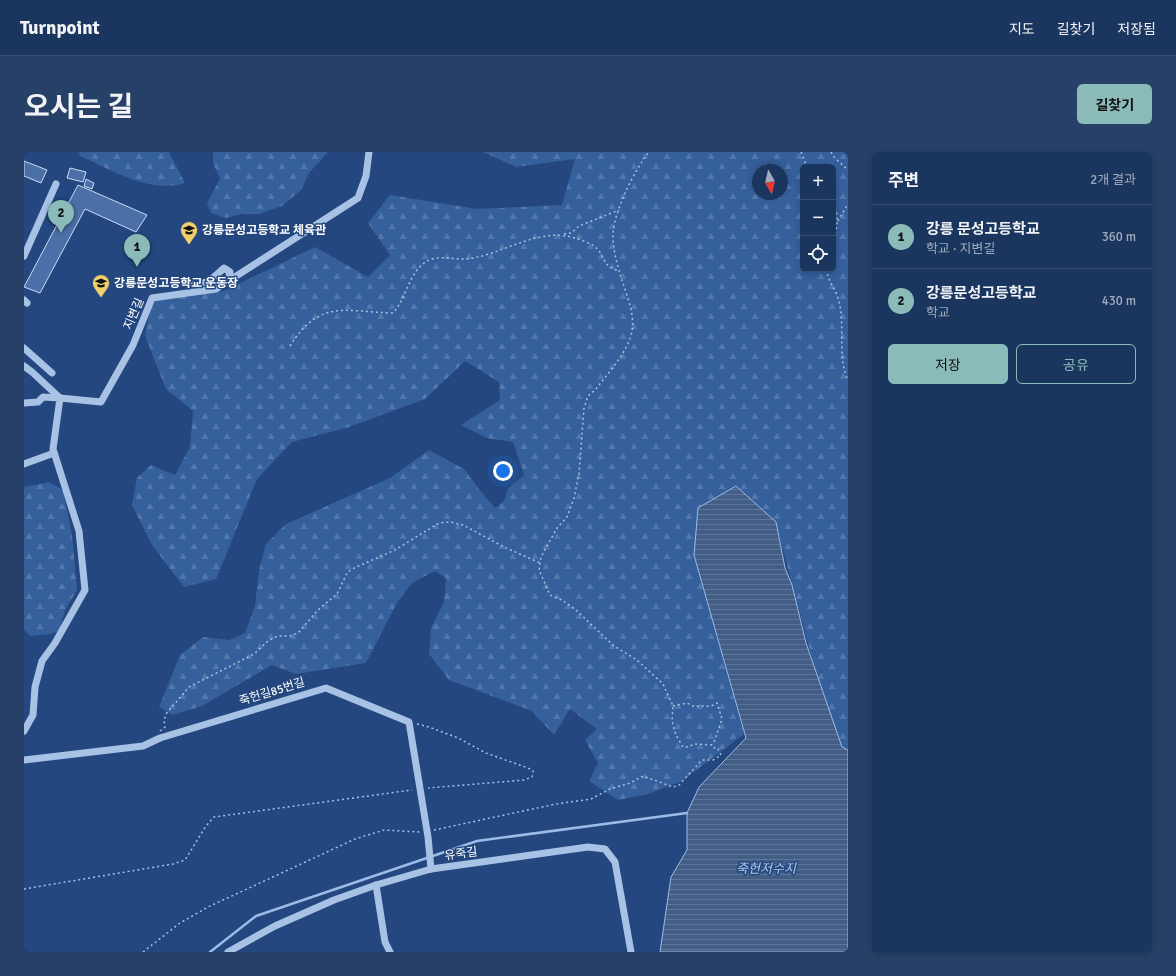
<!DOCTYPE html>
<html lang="ko">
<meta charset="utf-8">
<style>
body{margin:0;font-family:Signika,"Noto Sans KR",sans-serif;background:#274067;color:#f1f3f6}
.controls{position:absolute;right:12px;top:12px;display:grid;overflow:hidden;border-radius:6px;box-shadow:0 2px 6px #0003}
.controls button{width:36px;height:36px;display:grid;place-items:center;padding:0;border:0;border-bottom:1px solid #385073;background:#1a355e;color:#f1f3f6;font:20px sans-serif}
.compass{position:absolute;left:728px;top:12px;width:36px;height:36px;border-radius:50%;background:#1a355e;box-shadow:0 2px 6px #0003;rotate:172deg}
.you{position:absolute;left:479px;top:319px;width:14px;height:14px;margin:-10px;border:3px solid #fff;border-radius:50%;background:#1a73e8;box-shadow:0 0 0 6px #1a73e833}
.badge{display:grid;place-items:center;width:26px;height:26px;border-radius:50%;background:#8bbbb9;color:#111;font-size:13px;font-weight:700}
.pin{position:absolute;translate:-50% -33px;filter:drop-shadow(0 1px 2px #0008)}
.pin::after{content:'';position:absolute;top:21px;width:14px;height:12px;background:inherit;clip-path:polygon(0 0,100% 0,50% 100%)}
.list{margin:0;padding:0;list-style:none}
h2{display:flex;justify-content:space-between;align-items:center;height:52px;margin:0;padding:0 16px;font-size:17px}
h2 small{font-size:13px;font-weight:400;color:#9fabbc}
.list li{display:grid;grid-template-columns:26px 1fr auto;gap:12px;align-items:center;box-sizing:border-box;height:64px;padding:0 16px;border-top:1px solid #385073}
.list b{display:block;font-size:15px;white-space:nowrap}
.list p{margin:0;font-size:13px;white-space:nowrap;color:#9fabbc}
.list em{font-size:13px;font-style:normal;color:#9fabbc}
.actions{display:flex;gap:8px;padding:12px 16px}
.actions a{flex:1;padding:9px 0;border:1px solid #8bbbb9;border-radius:6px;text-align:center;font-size:14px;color:#8bbbb9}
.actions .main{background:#8bbbb9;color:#111}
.icon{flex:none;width:22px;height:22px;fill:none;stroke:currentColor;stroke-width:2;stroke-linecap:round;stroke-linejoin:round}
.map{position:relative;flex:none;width:824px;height:800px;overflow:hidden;border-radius:6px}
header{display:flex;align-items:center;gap:24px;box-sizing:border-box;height:56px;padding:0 20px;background:#1a355e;border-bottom:1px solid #385073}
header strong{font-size:19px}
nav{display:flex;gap:22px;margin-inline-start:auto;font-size:14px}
.intro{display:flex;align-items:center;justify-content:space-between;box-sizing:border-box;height:96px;padding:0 24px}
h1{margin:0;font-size:28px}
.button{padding:10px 18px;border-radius:6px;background:#8bbbb9;color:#111;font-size:14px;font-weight:700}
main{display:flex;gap:24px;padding:0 24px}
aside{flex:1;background:#1a355e;border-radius:6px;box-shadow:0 2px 6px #0003}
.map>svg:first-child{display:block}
</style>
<header>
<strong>Turnpoint</strong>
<nav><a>지도</a><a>길찾기</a><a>저장됨</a></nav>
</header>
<div class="intro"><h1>오시는 길</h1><a class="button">길찾기</a></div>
<main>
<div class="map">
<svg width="824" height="800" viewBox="0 0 824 800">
<defs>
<pattern id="forest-firs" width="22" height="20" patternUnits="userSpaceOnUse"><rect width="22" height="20" fill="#36609c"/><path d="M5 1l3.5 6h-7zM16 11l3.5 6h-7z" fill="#5478ab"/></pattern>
<pattern id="water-rules" width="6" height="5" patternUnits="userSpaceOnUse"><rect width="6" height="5" fill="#435e86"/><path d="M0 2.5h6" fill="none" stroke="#5f7698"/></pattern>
</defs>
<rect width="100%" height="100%" fill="#23477e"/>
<!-- forest -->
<g fill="url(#forest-firs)" fill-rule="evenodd">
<path d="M55 0H145L161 31C125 42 88 18 56 4Z"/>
<polygon points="189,0 304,0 285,21 277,38 258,54 235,62 217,62 202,66 187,61 183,51 196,27 189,11"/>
<path d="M459 0H824V598L810 590 753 375 712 334 674 356 670 403 720 582 658 629 624 642 594 648 565 629 574 611 561 588 573 577 546 557 530 583 508 559 425 528 405 502 407 476 420 450 422 426 411 419 388 431 374 449 342 511 272 522 248 513 178 554 149 563 135 555 156 503 179 485 205 488 221 481 231 454 235 418 242 392 262 372 366 326 405 298 440 317 455 337 471 356 480 349 484 336 500 323 489 290 463 286 437 273 476 248 475 230 441 209 401 247 325 275 268 290 233 327 192 427 160 435 128 393 108 353 113 326 127 313 151 323 166 295 169 259 142 237 121 184 128 146 200 139 291 95 344 125 366 103 344 71 366 43 453 57 538 53 551 7 492 15ZM779 15H809V117H779ZM734 18H758V42H734Z"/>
<polygon points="25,330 39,338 48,383 53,438 41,458 35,479 26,482 7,484 0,478 0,335"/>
</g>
<!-- water -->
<polygon fill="url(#water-rules)" stroke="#9cbce7" points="712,334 752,370 761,416 768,433 782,491 818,595 824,598 824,800 636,800 647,725 663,698 663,661 675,635 722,586 670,403 674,356"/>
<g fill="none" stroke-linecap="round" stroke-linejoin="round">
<!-- stream -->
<polyline stroke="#9cbce7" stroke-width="2.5" points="186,800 232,764 453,689 663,661"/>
</g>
<!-- building -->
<g fill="#4b70a7" stroke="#cbdcf5">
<polygon points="0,9 23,18 17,31 0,24"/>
<polygon points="46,16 62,20 59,30 43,26"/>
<polygon points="62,27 70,31 68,37 60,34"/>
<polygon points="54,33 123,63 112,80 61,57 16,141 0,135"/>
</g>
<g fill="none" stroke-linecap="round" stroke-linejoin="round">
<!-- path -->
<g stroke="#a8c2e6" stroke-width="1.5" stroke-dasharray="2 3" stroke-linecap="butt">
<polyline points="777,0 783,15"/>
<polyline points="807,0 810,5 824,18"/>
<path d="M809 51C816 65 813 76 809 91"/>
<polyline points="814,69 824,52"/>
<polyline points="540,82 547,81 555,74 595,58"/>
<path d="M803 117C803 127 809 134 813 143 823 170 812 203 824 228"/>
<path d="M266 194C296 146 322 160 369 161 382 147 384 124 399 112 411 101 428 108 442 107 481 103 514 73 554 87 559 89 566 91 570 94 582 103 576 113 595 119"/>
<path d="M649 554 663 551 671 555C679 552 685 557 693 551L698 567 689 593"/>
<polyline points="393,572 405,575 434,586 462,601 504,616 509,619 508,625 500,628 404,636"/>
<polyline points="136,579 141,575 140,569 142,562 165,535 230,502 244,489 254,484 266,484 274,481 294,458 313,442 323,421 328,417 371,398 415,371 426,370 439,373 480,395 516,411"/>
<path d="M410 678 532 652 567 647 586 637 606 631 619 624 649 635 655 633 678 608H689L697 603 694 597H691L689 593 670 592 664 595H659L652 583 648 569 649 554 639 532 613 508 590 494 552 458 538 448 526 443 515 418 517 405 533 376 543 365 550 346 555 322 560 256 564 244 571 238C583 223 605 198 608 179 611 161 602 142 597 125 593 112 589 98 589 83 589 61 611 17 625 0"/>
<polyline points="0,737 149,712 161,708 182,674 190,665 388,638"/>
<polyline points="119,800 156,771 184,755 331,687 360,678 396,680"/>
</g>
<!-- minor -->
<g stroke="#a8c2e6" stroke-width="7">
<polyline points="0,104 32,32"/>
<path d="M161 130C183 133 184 131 200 116L206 120 204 129"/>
<polyline points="0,148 3,151"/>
<polyline points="0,196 28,221"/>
<polyline points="0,214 8,220 36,246 77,250 109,193 128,146 192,137 334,46 342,24 345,0"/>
<polyline points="0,251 14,250 19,245 36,246 29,297 55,379 61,438 31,491 18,509 11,535 9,563 0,579"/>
<polyline points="0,312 30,301"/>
<polyline points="0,608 119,594 136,586 302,536 385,570 404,685 407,717"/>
<polyline points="352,733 361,790 366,800"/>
<polyline points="204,800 251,774 310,748 352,733 407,717 564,695 581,697 591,710 607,800"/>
</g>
</g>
<!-- icons -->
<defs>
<g id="school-pin" transform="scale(0.9)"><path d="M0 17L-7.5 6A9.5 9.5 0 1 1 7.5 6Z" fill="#f1d06b" stroke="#23477e"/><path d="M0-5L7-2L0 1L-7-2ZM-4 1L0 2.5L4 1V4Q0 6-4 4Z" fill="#111"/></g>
</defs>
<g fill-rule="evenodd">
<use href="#school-pin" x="165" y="78"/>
<use href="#school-pin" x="77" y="131"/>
</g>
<g text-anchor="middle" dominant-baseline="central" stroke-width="3" stroke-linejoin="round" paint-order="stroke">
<!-- poi labels -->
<g font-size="12" font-weight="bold" fill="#fff" stroke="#23477e" text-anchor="start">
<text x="178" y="78">강릉문성고등학교 체육관</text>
<text x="90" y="131">강릉문성고등학교 운동장</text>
</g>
<!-- street labels -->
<g font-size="12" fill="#fff" stroke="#23477e">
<text transform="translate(110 162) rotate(-67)">지변길</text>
<text transform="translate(248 540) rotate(-17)">죽헌길85번길</text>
<text transform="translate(437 702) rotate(-8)">유죽길</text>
</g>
<!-- water labels -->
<g font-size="13" font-style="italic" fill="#b3ccee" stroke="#23477e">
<text x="742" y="717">죽헌저수지</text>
</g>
</g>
</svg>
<div class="controls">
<button>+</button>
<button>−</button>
<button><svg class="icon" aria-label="locate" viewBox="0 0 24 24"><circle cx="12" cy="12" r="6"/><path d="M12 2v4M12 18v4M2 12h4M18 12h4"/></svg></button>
</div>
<svg class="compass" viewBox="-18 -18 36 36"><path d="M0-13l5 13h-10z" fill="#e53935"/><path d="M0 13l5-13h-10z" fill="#9fabbc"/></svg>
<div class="you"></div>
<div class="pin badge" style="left:113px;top:115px">1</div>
<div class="pin badge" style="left:37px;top:81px">2</div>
</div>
<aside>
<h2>주변<small>2개 결과</small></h2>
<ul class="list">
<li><span class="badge">1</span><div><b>강릉 문성고등학교</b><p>학교 · 지변길</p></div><em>360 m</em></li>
<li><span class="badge">2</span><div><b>강릉문성고등학교</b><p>학교</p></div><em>430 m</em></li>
</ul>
<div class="actions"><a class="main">저장</a><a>공유</a></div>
</aside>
</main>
